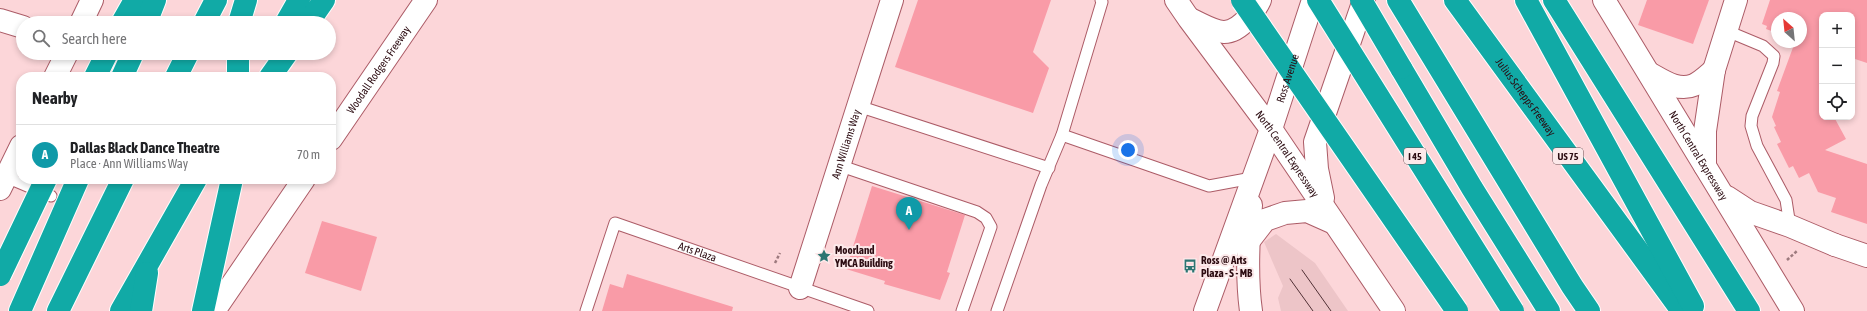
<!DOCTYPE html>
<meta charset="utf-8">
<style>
body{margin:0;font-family:"Asap Condensed",sans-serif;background:#f2f2f2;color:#202124}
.controls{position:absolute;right:12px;top:12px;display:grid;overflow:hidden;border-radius:8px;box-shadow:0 2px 6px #0003}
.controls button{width:36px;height:36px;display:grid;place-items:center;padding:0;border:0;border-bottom:1px solid #e0e0e0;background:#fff;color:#202124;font:20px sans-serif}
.compass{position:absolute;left:1771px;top:12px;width:36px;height:36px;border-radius:50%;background:#fff;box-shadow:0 2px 6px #0003;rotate:333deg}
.you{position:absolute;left:1128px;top:150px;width:14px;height:14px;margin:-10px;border:3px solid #fff;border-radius:50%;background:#1a73e8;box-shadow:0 0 0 6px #1a73e833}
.badge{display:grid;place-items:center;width:26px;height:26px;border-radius:50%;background:#2b7572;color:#fff;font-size:13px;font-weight:700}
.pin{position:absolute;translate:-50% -33px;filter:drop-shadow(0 1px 2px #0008)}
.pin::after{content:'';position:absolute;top:21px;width:14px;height:12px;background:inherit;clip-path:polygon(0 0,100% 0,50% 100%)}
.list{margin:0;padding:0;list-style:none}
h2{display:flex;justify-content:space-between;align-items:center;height:52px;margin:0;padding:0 16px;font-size:17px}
h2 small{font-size:13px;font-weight:400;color:#757577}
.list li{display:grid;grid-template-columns:26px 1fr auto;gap:12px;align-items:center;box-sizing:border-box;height:60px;padding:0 16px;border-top:1px solid #e0e0e0}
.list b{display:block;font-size:15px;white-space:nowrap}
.list p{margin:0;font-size:13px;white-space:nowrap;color:#757577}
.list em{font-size:13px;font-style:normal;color:#757577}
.icon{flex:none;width:22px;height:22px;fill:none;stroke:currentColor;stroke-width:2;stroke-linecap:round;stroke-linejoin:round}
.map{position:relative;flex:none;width:1867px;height:311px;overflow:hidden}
.search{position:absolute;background:#fff;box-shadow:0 2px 6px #0003;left:16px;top:16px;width:320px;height:44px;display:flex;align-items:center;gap:10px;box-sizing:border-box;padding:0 14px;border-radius:22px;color:#757577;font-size:15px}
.panel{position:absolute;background:#fff;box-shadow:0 2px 6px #0003;left:16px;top:72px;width:320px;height:112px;border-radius:16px}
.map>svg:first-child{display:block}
</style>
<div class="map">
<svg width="1867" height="311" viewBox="0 0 1867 311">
<rect width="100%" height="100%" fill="#fcd6d9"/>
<!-- built -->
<polygon fill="#edc5c8" points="1276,234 1315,263 1348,311 1281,311 1278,298 1283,286 1264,242"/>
<!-- building -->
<g fill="#f99ba7">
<polygon points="918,0 1051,0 1033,52 1049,68 1033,113 895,67"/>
<polygon points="1647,0 1709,0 1693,44 1638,25"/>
<polygon points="1770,0 1867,0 1867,63 1852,58 1852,15 1822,15 1822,117 1834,117 1846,139 1825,150 1867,164 1867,224 1831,212 1836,198 1818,192 1809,173 1799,178 1793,166 1789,168 1777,144 1781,142 1774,127 1776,126 1772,117 1780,92 1777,91 1795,42 1801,42 1801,18 1777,18 1777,33 1766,29 1767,26 1762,24"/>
<polygon points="872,186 965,215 947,272 950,273 940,300 884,284 885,281 846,269"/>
<polygon points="322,221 377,237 361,291 305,273"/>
<polygon points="627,274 733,307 732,311 602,311 610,284 623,288"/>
</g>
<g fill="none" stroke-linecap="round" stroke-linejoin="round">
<!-- service casing -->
<g stroke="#ac5c67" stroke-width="13">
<g id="service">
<polyline points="1727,31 1763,46 1774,56 1773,63 1752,116 1751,126 1757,146 1786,200 1790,226"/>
<polyline points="858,106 1049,168"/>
<polyline points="1062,135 1209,186 1252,178"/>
<polyline points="838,165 977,212 986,218 991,227 962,311"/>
<polyline points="6,177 51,196"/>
<path id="s1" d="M586 311 615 223 868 311"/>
<polyline points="997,311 1041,185 1062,135 1102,2 1101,0"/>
</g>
</g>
<!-- minor casing -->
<g stroke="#ac5c67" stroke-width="24">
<g id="minor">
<polyline points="0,20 23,27"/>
<polyline points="1714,70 1736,0"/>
<polyline points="1835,245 1867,256"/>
<path id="s2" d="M800 288 892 0"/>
</g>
</g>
<!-- secondary casing -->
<g stroke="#ac5c67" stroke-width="24">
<g id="secondary">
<path id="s3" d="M1176 0 1189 19 1271 129 1394 311"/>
<path id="s4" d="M1604 0 1793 311"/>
<path d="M1190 19C1214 30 1227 42 1248 18 1253 12 1257 7 1260 0"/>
<polyline points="81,23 92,0"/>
<path d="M1649 73C1662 80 1678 92 1694 85 1701 82 1708 75 1714 70"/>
<polyline points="55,77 67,53"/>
<path id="s5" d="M331 139 426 0"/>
<polyline points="1705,166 1705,131 1714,70"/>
<polyline points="0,189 21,146"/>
<polyline points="1727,197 1750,212 1790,226 1835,245"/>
<polyline points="1323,198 1317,169 1315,142 1364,0"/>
<path d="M1251 205C1248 240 1246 276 1251 311"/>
<polyline points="1248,242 1265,220 1285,213 1307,211 1334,223"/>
<polyline points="214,311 304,179"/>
<path id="s6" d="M1205 311 1271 129 1313 0"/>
</g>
</g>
<!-- motorway casing -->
<g stroke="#fff" stroke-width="24">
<g id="motorway">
<polyline points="1398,0 1572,286 1589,311"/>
<path id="s7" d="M1455 0 1682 311"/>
<polyline points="1526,0 1693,306"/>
<polyline points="1554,0 1749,311"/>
<polyline points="122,23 135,0"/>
<polyline points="146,23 155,0"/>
<polyline points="204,23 216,0"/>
<polyline points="239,23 246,0"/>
<polyline points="286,23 299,0"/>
<polyline points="308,23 324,0"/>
<polyline points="1401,68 1472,188 1549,311"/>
<polyline points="95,77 107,53"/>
<polyline points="122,77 133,53"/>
<polyline points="176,77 188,53"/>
<polyline points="238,77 238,53"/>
<polyline points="270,77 287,53"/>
<polyline points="20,311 78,179"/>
<polyline points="58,311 123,179"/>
<polyline points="121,311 196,179"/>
<polyline points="141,311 147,273"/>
<polyline points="203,311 232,179"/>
</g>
</g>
<!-- path -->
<g stroke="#9d7a7e" stroke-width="2.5" stroke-dasharray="3 2" stroke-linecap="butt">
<polyline points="1787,260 1797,251"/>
<polyline points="775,263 780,253"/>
</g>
<!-- service -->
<use href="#service" stroke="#fff" stroke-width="11"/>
<!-- minor -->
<use href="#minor" stroke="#fff" stroke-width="22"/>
<!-- secondary -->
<use href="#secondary" stroke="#fff" stroke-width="22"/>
<!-- motorway -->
<use href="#motorway" stroke="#11aaa6" stroke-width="22"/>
<!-- tram -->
<g stroke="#523136" stroke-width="1">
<polyline points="1302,270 1331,311"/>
<polyline points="1290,279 1313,311"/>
</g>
<!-- motorway-bridge casing -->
<g stroke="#fff" stroke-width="24" stroke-linecap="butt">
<g id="motorway-bridge">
<polyline points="1242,0 1457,311"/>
<polyline points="1318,0 1513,311"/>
<polyline points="1361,0 1401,68"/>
<polyline points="0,275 46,179"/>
</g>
</g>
<!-- motorway-bridge -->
<use href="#motorway-bridge" stroke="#11aaa6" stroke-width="22"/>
</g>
<!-- icons -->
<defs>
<g id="sight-bare" transform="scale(1.08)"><path d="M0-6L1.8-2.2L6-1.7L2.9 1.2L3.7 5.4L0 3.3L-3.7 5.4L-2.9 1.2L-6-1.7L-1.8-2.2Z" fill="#2b7572" stroke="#fce9ea" stroke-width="2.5" paint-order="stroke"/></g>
<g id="bus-bare" transform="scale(1.08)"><path d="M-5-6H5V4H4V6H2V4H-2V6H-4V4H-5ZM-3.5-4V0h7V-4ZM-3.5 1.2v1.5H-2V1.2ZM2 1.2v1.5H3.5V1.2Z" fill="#2b7572" stroke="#fce9ea" stroke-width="2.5" paint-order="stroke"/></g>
</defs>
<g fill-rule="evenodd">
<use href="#sight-bare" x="824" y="256"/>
<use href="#bus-bare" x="1190" y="266"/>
</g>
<g text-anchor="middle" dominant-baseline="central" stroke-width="4" stroke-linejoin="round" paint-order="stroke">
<!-- shield labels -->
<g fill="#fce9ea" stroke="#6a4e52" stroke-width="1">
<rect x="1404" y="148" width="22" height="16" rx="3"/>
<rect x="1553" y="148" width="30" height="16" rx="3"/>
</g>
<g font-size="10" font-weight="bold" fill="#2b0b11">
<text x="1415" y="156">I 45</text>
<text x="1568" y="156">US 75</text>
</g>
<!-- street labels -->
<g font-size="11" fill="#2b0b11" stroke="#fce9ea">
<text stroke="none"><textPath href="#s5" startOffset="84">Woodall Rodgers Freeway</textPath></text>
<text stroke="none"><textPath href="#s6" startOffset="247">Ross Avenue</textPath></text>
<text stroke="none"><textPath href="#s7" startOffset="120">Julius Schepps Freeway</textPath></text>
<text stroke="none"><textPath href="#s2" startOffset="151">Ann Williams Way</textPath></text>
<text stroke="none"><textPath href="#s3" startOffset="190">North Central Expressway</textPath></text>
<text stroke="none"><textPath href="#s4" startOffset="182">North Central Expressway</textPath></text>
<text stroke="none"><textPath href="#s1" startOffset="180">Arts Plaza</textPath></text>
</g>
<!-- poi labels -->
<g font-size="11" font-weight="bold" fill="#2b0b11" stroke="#fce9ea" text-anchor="start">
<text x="835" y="250">Moorland<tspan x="835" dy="13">YMCA Building</tspan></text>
<text x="1201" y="260">Ross @ Arts<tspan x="1201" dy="13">Plaza - S - MB</tspan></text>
</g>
</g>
</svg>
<div class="controls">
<button>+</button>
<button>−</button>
<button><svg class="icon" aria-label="locate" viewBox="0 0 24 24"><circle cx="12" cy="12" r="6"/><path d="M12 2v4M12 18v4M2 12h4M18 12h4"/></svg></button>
</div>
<svg class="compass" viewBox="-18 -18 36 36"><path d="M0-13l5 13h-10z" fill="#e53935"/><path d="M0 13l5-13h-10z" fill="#757577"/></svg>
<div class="you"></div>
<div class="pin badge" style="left:909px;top:230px;background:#0f9aa8">A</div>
<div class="search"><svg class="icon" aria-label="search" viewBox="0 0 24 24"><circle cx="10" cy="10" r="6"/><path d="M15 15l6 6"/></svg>Search here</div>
<section class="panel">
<h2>Nearby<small></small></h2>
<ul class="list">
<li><span class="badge" style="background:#0f9aa8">A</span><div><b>Dallas Black Dance Theatre</b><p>Place · Ann Williams Way</p></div><em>70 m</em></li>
</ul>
</section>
</div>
